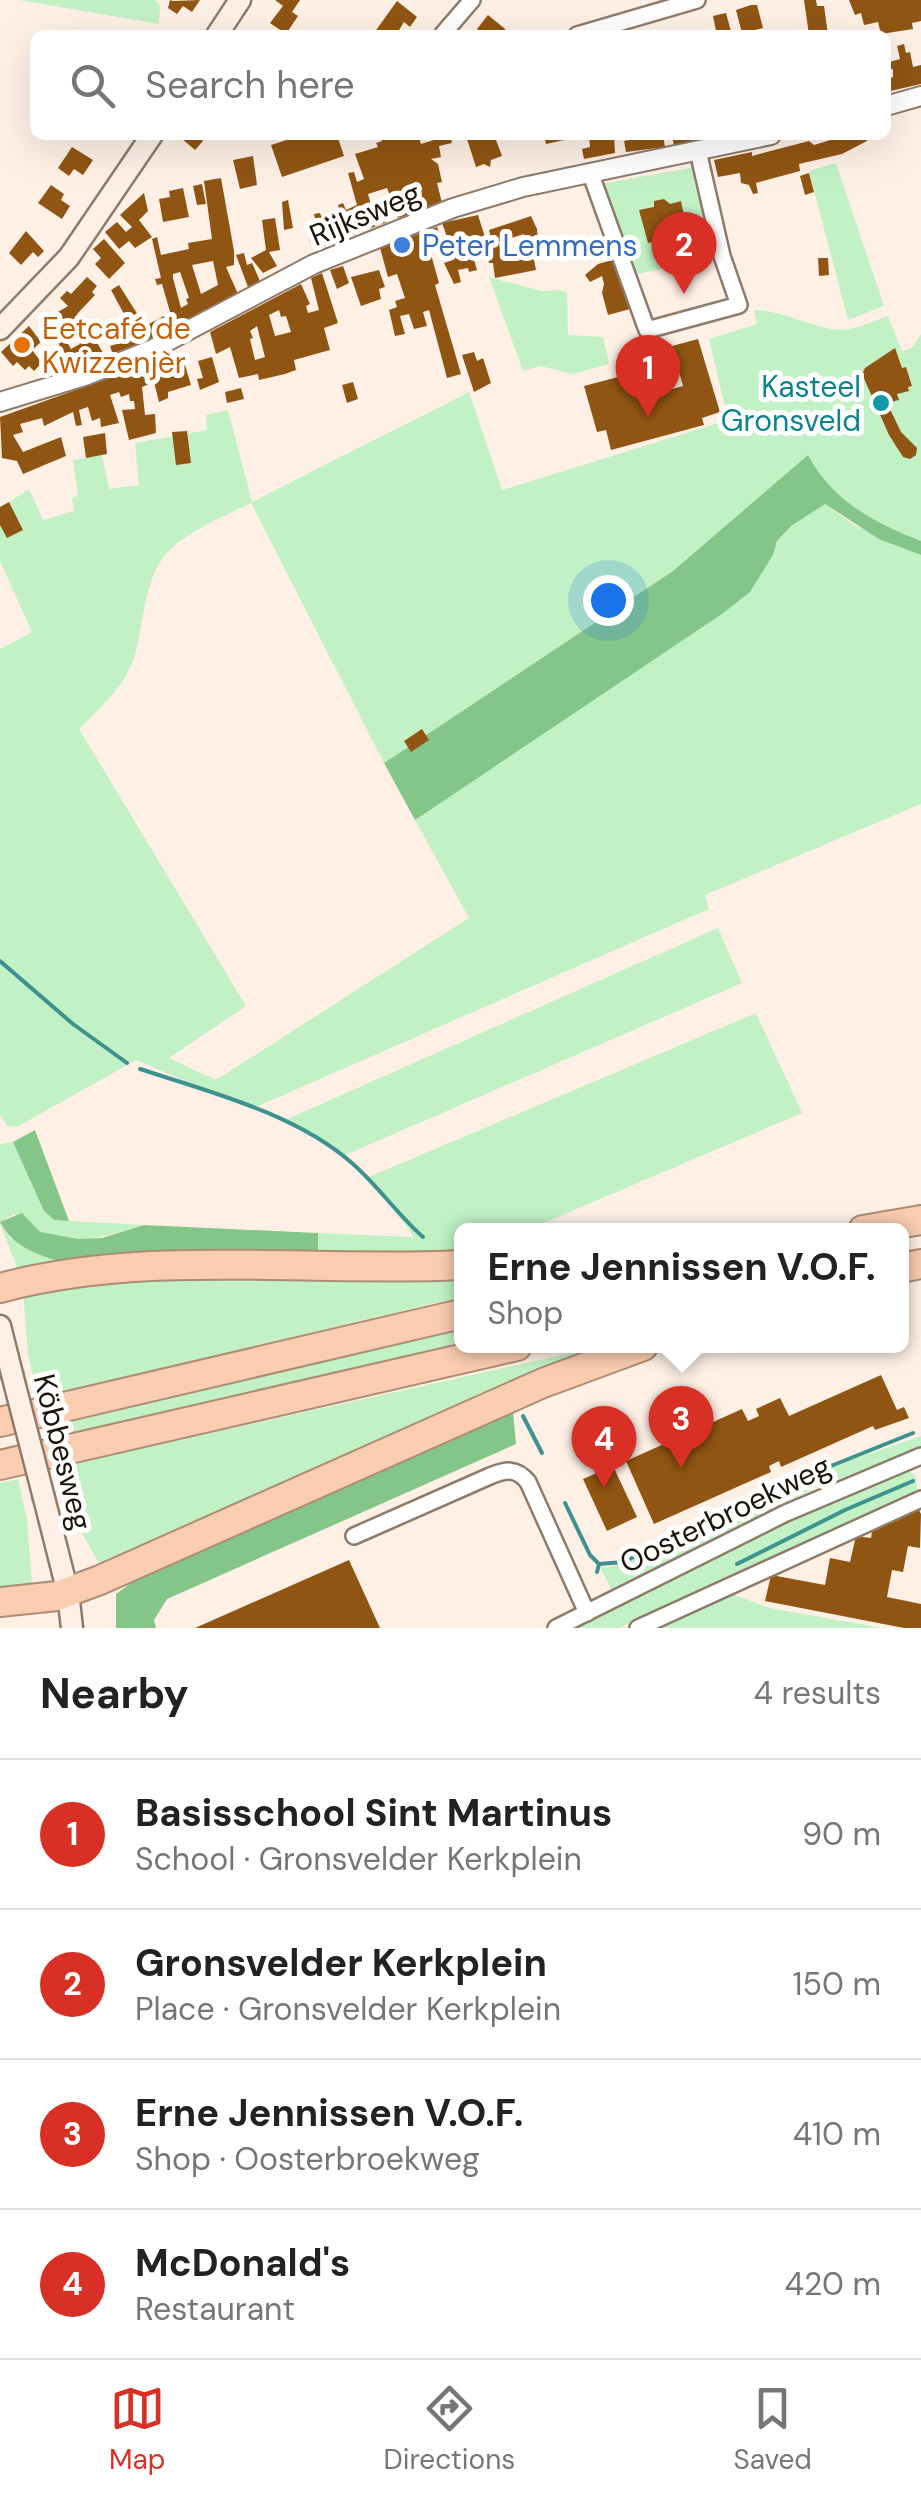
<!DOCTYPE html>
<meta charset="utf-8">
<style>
body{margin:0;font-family:"DM Sans",sans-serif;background:#f2f2f2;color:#222}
.you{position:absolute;left:608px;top:600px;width:35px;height:35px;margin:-25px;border:8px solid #fff;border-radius:50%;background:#1a73e8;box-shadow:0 0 0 15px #1a73e833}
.badge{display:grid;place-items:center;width:65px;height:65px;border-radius:50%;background:#d93025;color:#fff;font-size:32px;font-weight:700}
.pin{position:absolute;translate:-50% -82px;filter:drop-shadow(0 2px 5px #0008)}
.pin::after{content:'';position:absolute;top:52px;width:35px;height:30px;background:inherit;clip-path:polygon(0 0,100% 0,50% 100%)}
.popup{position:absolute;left:454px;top:1223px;width:455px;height:130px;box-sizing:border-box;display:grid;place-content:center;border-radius:15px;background:#fff;filter:drop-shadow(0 2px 8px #0005);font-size:32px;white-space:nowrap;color:#767676}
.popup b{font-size:38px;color:#222}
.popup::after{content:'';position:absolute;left:50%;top:100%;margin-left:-20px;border:20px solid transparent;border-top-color:#fff}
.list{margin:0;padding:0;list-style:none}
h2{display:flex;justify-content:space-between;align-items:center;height:130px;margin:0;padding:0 40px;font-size:42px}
h2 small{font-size:32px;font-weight:400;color:#767676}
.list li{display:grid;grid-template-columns:65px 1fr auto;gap:30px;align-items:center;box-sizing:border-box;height:150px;padding:0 40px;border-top:2px solid #e0e0e0}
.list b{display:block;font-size:38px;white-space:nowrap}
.list p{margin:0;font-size:32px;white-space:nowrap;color:#767676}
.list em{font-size:32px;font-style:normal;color:#767676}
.icon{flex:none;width:55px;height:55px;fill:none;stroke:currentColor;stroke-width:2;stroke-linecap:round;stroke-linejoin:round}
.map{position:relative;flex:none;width:921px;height:1628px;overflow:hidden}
.search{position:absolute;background:#fff;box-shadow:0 10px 40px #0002;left:30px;right:30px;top:30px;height:110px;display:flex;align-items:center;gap:25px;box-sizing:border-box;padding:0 35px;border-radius:15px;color:#767676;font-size:38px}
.sheet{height:730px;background:#fff}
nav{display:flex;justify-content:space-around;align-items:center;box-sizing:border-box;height:140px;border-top:2px solid #e0e0e0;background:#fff;font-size:28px;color:#767676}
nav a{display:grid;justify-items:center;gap:5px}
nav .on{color:#d93025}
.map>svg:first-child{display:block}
</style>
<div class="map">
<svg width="921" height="1628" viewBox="0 0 921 1628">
<rect width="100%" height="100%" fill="#fef0e5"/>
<!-- green -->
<g fill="#c1f1c4">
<polygon points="19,0 155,0 160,5 159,24"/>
<polygon points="836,163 884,306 848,320 809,171"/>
<polygon points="696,167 717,257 633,275 600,184"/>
<polygon points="489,277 541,291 560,290 567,293 568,335 603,337 609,364 573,374 540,366 523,371"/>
<path d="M754 310C787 310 821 334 849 329 862 327 875 320 888 316L902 351 912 348 921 334V541C876 524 832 501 808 456L673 571 384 763 251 503C228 514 182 534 166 554 141 584 145 629 132 663 121 690 99 709 79 729L246 1006 169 1058 216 1080 469 918 415 820 750 591 773 555 777 541 791 526 825 504 854 525 921 555V804L705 895 709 909 251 1109 136 1060 17 1127 7 1126 0 1115V649L32 632 0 561V508L29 489 43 520 74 511 72 498 78 495 73 460 102 455 109 489 139 485 135 443 207 430 206 415 228 410 252 502 469 392 502 490 728 420 709 339 757 324Z"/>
<polygon points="718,928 742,983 343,1156 314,1136 283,1121"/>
<polygon points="756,1013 802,1113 527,1230 461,1230 461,1255 318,1257 318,1233 414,1237 369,1177"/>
<path d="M13 1142 44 1211 54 1220 144 1225C113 1234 71 1249 40 1232 31 1227 23 1219 14 1214L0 1222V1144Z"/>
<polygon points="0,1224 10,1238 64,1262 25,1269 17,1267"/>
<polygon points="461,1268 461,1297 39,1397 28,1355 23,1291 77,1279"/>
<polygon points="461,1323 461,1346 51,1443 45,1420"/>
<polygon points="603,1346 624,1346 100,1565 69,1510 57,1467"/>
<polygon points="921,1436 921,1447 811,1490 611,1589 600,1567 611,1567 809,1474"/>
<polygon points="909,1470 916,1477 917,1490 892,1505 619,1628 577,1628 806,1514"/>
<polygon points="18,1479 27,1519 33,1596 0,1598 0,1483"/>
<polygon points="727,1592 770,1608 882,1628 651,1628"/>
</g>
<!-- forest -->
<g fill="#84c68a">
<path d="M808 455C832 501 875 523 921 541V555L879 539 825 504 791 526 777 541 773 555 750 592 722 614 415 820 384 763 673 571Z"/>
<polygon points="35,1130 69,1221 54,1220 44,1211 13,1142"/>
<path d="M22 1213 40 1232 78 1239 102 1238 144 1225 318 1233V1257L64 1262C38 1256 12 1246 0 1222Z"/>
<polygon points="513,1411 516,1444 167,1599 154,1620 156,1628 116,1628 116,1594 150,1569"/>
</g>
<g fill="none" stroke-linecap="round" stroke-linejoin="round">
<!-- stream -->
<g stroke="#3d9290" stroke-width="4">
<polyline points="0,961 73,1024 127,1063"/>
<path d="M140 1069C210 1092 297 1114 353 1164 378 1186 398 1215 423 1237"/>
<polyline points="523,1416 542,1453"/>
<polyline points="565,1503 590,1555 599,1564 597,1572"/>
<polyline points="599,1564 623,1562 796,1480 913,1433"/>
<polyline points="737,1564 845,1510 913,1481"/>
</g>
</g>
<!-- building -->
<g fill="#905513" fill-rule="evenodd">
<polygon points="170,0 173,1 200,0 192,12 183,6 177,14 168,8"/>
<polygon points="275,0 300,0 292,12 298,16 286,34 270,23 283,6"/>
<polygon points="804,0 816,0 817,6 824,6 828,35 809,35"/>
<polygon points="849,0 921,0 921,21 912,23 913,29 881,34 878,22 864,25 861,13 855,15"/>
<polygon points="397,1 417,17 410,27 404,22 396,35 377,35 374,33"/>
<polygon points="751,5 757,5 763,28 742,33 736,10"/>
<polygon points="726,13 732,35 707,35 716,31 713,16"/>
<polygon points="488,15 504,28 510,35 484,35 477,29"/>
<polygon points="904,44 906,53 910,52 913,67 921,65 921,84 886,92 886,79 893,77 893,69 886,70 886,63 900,59 897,46"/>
<polygon points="184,135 197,135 203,141 195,150 181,138"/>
<polygon points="302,135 337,135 344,156 282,177 271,145"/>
<polygon points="380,135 418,135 421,144 437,139 437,135 450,135 452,143 439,146 441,157 431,159 438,164 442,182 437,183 442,203 398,218 387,188 368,194 367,190 372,209 380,205 387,222 320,248 316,240 310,242 306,230 318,230 314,214 320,213 321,216 339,209 338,205 343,203 346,210 357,205 348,173 354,172 357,182 364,179 355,154 378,147 376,143 382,141"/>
<polygon points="498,135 500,139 496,140 502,156 491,160 490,167 484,164 476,167 466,136"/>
<polygon points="544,135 569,135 569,139 546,144"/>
<polygon points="589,135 614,135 615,153 584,159 582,149 590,147"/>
<polygon points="628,135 663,135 665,147 626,152 624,141 629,140"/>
<polygon points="672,135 717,135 717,137 674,146"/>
<polygon points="847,135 865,135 867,141 842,154 799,164 800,171 756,183 758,193 753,194 749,185 741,183 740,173 718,177 714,160 752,152 752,156 809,141 814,145"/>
<polygon points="72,147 93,160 83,175 74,169 69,176 58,168"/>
<polygon points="253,156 257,185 240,189 233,160"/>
<polygon points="809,173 814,192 805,195 800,176"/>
<path d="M221 178 234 251V265L226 267 238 294 175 329 162 284 157 285 155 279 161 278 152 239 157 237 161 255 189 249 188 243 212 239 204 181ZM213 261 218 285 201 294 192 265ZM180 272 189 298 186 299 188 304 181 308 173 278V274Z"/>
<polygon points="202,184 206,204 197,205 193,186"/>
<polygon points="51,185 64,194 61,200 70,206 62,219 38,203"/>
<polygon points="183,188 189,217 163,222 159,199 170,197 169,191"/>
<polygon points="144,193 148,211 139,220 152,237 135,248 129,241 119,249 105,232 117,222 126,232 132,227 120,215"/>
<polygon points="664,199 670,204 681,201 688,235 679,236 685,264 662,268 657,241 648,243 639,210 654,207 654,201"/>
<polygon points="288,200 293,228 284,230 282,202"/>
<polygon points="478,215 486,240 471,245 460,241 464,255 472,253 477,270 469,272 468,268 458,270 461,282 454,284 444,263 455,259 442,223"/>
<path d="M531 216 537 229 539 257 534 260 536 270 495 278 493 263H489L488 258 483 259 482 248 492 242 489 230ZM524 234 523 257 511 259 510 253 501 255 499 242Z"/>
<polygon points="275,218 280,250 269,252 277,266 263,273 251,258 266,250 262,220"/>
<polygon points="437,227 444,247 430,251 439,283 435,285 461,374 447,378 429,310 423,312 427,326 414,329 409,314 400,316 405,334 395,336 389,310 397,307 395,301 405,298 397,274 388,277 380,248"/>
<polygon points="26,231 44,251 38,257 33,252 21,265 9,253"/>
<polygon points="104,239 125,263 109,279 95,264 101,258 93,249"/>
<polygon points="244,253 247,265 252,263 260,281 248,287 236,255"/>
<polygon points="818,258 828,258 829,275 819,276"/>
<polygon points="616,259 630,309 608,315 602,293 604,284 602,276 590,282 585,275 598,264"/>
<polygon points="343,266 349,283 337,289 330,270"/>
<polygon points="379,270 385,287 379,289 381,299 361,306 351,277"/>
<path d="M322 273 338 323 324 328 330 350 294 360 296 370 285 374 259 380 258 374 239 378 230 347 216 354 210 332 301 284 310 304 306 306 308 313 319 310 311 278ZM279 310 281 317 286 316 291 332 275 336 269 315ZM257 326 265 357 255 360 250 339 253 338 250 331Z"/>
<polygon points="87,277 97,286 92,292 95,295 77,314 81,321 69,328 58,312 68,306 60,298 67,291 71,294"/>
<polygon points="119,285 145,326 166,315 172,329 113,355 110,346 137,338 111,290"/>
<polygon points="85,322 106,358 75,369 54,337 61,332 71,349 80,344 70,329"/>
<polygon points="29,326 41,342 32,350 42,363 34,371 29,366 25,370 17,362 13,366 1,352"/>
<polygon points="698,339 720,412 702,418 704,425 611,450 606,430 597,432 584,386 637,372 644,397 683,386 672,346"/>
<polygon points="895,348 902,368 906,367 912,386 908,387 909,391 897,394 899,400 887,403 901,432 917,448 916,455 910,459 903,457 889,435 862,374 865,368"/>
<polygon points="474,352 477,361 483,358 491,383 474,392 462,355"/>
<polygon points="212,357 219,382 200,390 197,379 203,378 198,361"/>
<polygon points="160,360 163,371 185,365 191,385 168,392 168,398 159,402 154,382 142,387 145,415 155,414 156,433 129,440 122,410 135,409 134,401 130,401 129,394 121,397 119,392 110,395 119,423 101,427 100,418 92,421 88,407 79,410 82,425 76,426 73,412 44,426 42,418 20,424 23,432 13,435 23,452 61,437 66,456 23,474 17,461 2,458 0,417"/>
<polygon points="353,382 358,399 347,403 342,385"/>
<polygon points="241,388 244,399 227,403 225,392"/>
<polygon points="187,431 191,463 176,465 172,432"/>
<polygon points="105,433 107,454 86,458 83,437"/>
<polygon points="9,502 23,530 7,538 0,525 0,507"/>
<polygon points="422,729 429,740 411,752 404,741"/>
<polygon points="881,1375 897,1410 904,1407 909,1418 875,1430 873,1426 781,1467 779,1461 769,1466 771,1472 654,1524 626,1461 742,1409 748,1421 759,1416 756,1409 780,1398 789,1416"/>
<polygon points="613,1466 637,1517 607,1531 583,1479"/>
<polygon points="918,1508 921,1514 920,1548 908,1546 903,1572 892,1570 887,1597 921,1604 921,1628 904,1628 765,1601 771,1575 825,1585 830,1558 850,1562 856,1536 871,1538 873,1526"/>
<polygon points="349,1560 380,1628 195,1628"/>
</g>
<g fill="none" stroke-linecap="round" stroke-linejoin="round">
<!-- minor casing -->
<g stroke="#8f7b6a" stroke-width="20">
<g id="minor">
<polyline points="442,35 472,0"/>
<polyline points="577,35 697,0"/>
<polyline points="590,172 647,330 739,305 722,256 698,151"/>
<path d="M354 1536 490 1476C505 1470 516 1467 528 1482L587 1613"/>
<polyline points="556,1628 786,1513 921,1456"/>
<polyline points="638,1628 921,1499"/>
</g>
</g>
<!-- tertiary casing -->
<g stroke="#8f7b6a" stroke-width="22">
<g id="tertiary">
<polyline points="886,106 921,96"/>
<polyline points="0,402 85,376 153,349 314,264 453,208 523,187 771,135"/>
</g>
</g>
<!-- secondary casing -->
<g stroke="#8f7b6a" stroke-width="25">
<g id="secondary">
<polyline points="217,35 240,0"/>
<polyline points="0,329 69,257 152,135"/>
<polyline points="0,1326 12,1374"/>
<polyline points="44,1498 68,1593 72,1628"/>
</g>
</g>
<!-- motorway casing -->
<g stroke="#ac8c77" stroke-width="32">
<g id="motorway">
<polyline points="863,1230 921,1220"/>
<polyline points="901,1268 921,1264"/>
<path d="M0 1288C149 1248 309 1273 461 1265"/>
<polyline points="0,1422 461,1314"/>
<polyline points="0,1465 517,1346"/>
<polyline points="0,1602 57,1596 100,1580 543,1383 643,1346"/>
</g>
</g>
<!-- minor -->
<use href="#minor" stroke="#fff" stroke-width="15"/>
<!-- tertiary -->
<use href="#tertiary" stroke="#fff" stroke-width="18"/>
<!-- secondary -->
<use href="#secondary" stroke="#fef0e7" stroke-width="20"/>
<!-- motorway -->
<use href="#motorway" stroke="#faccb0" stroke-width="28"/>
<!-- secondary-bridge casing -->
<g stroke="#8f7b6a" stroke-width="25" stroke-linecap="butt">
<polyline id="secondary-bridge" points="12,1374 44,1498"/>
</g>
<!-- secondary-bridge -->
<use href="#secondary-bridge" stroke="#fef0e7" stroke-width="20"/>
</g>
<!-- markers -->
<circle fill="#3f7fe0" stroke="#fff" stroke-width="4" cx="402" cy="245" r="10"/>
<circle fill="#e8710a" stroke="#fff" stroke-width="4" cx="22" cy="345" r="10"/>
<circle fill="#0f9aa8" stroke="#fff" stroke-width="4" cx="881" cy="403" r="10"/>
<g text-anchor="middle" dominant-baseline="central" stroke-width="10" stroke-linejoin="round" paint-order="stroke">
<!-- street labels -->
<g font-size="30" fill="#1b140d" stroke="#fff">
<text transform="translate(365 214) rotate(-23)">Rijksweg</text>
<text transform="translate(63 1452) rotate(76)">Köbbesweg</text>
<text transform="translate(725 1514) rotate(-26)">Oosterbroekweg</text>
</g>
<!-- shop labels -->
<g font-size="30" fill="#366cbe" stroke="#fff" text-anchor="start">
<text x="422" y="245">Peter Lemmens</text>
</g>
<!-- food labels -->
<g font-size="30" fill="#c56008" stroke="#fff" text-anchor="start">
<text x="42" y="328">Eetcafé de<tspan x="42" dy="34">Kwizzenjèr</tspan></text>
</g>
<!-- culture labels -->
<g font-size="30" fill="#0d838f" stroke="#fff" text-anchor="end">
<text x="861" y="386">Kasteel<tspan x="861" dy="34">Gronsveld</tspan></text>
</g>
</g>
</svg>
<div class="you"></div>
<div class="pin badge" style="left:648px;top:417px">1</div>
<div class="pin badge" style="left:684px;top:294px">2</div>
<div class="pin badge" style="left:681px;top:1468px">3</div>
<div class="popup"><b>Erne Jennissen V.O.F.</b>Shop</div>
<div class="pin badge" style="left:604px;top:1488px">4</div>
<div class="search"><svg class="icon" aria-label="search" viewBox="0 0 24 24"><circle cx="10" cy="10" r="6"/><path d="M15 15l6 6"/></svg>Search here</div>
</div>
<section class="sheet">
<h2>Nearby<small>4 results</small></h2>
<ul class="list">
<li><span class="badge">1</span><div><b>Basisschool Sint Martinus</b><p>School · Gronsvelder Kerkplein</p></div><em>90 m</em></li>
<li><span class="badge">2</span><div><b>Gronsvelder Kerkplein</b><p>Place · Gronsvelder Kerkplein</p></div><em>150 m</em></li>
<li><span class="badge">3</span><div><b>Erne Jennissen V.O.F.</b><p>Shop · Oosterbroekweg</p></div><em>410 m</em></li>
<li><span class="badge">4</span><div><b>McDonald's</b><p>Restaurant</p></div><em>420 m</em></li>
</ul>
</section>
<nav>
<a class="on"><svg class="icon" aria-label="map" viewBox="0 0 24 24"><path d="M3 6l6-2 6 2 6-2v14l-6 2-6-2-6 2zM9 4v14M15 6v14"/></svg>Map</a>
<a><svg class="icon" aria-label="directions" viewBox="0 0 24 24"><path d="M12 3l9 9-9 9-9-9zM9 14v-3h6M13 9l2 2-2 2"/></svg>Directions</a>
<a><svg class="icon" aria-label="saved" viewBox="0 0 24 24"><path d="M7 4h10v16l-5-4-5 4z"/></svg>Saved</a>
</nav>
